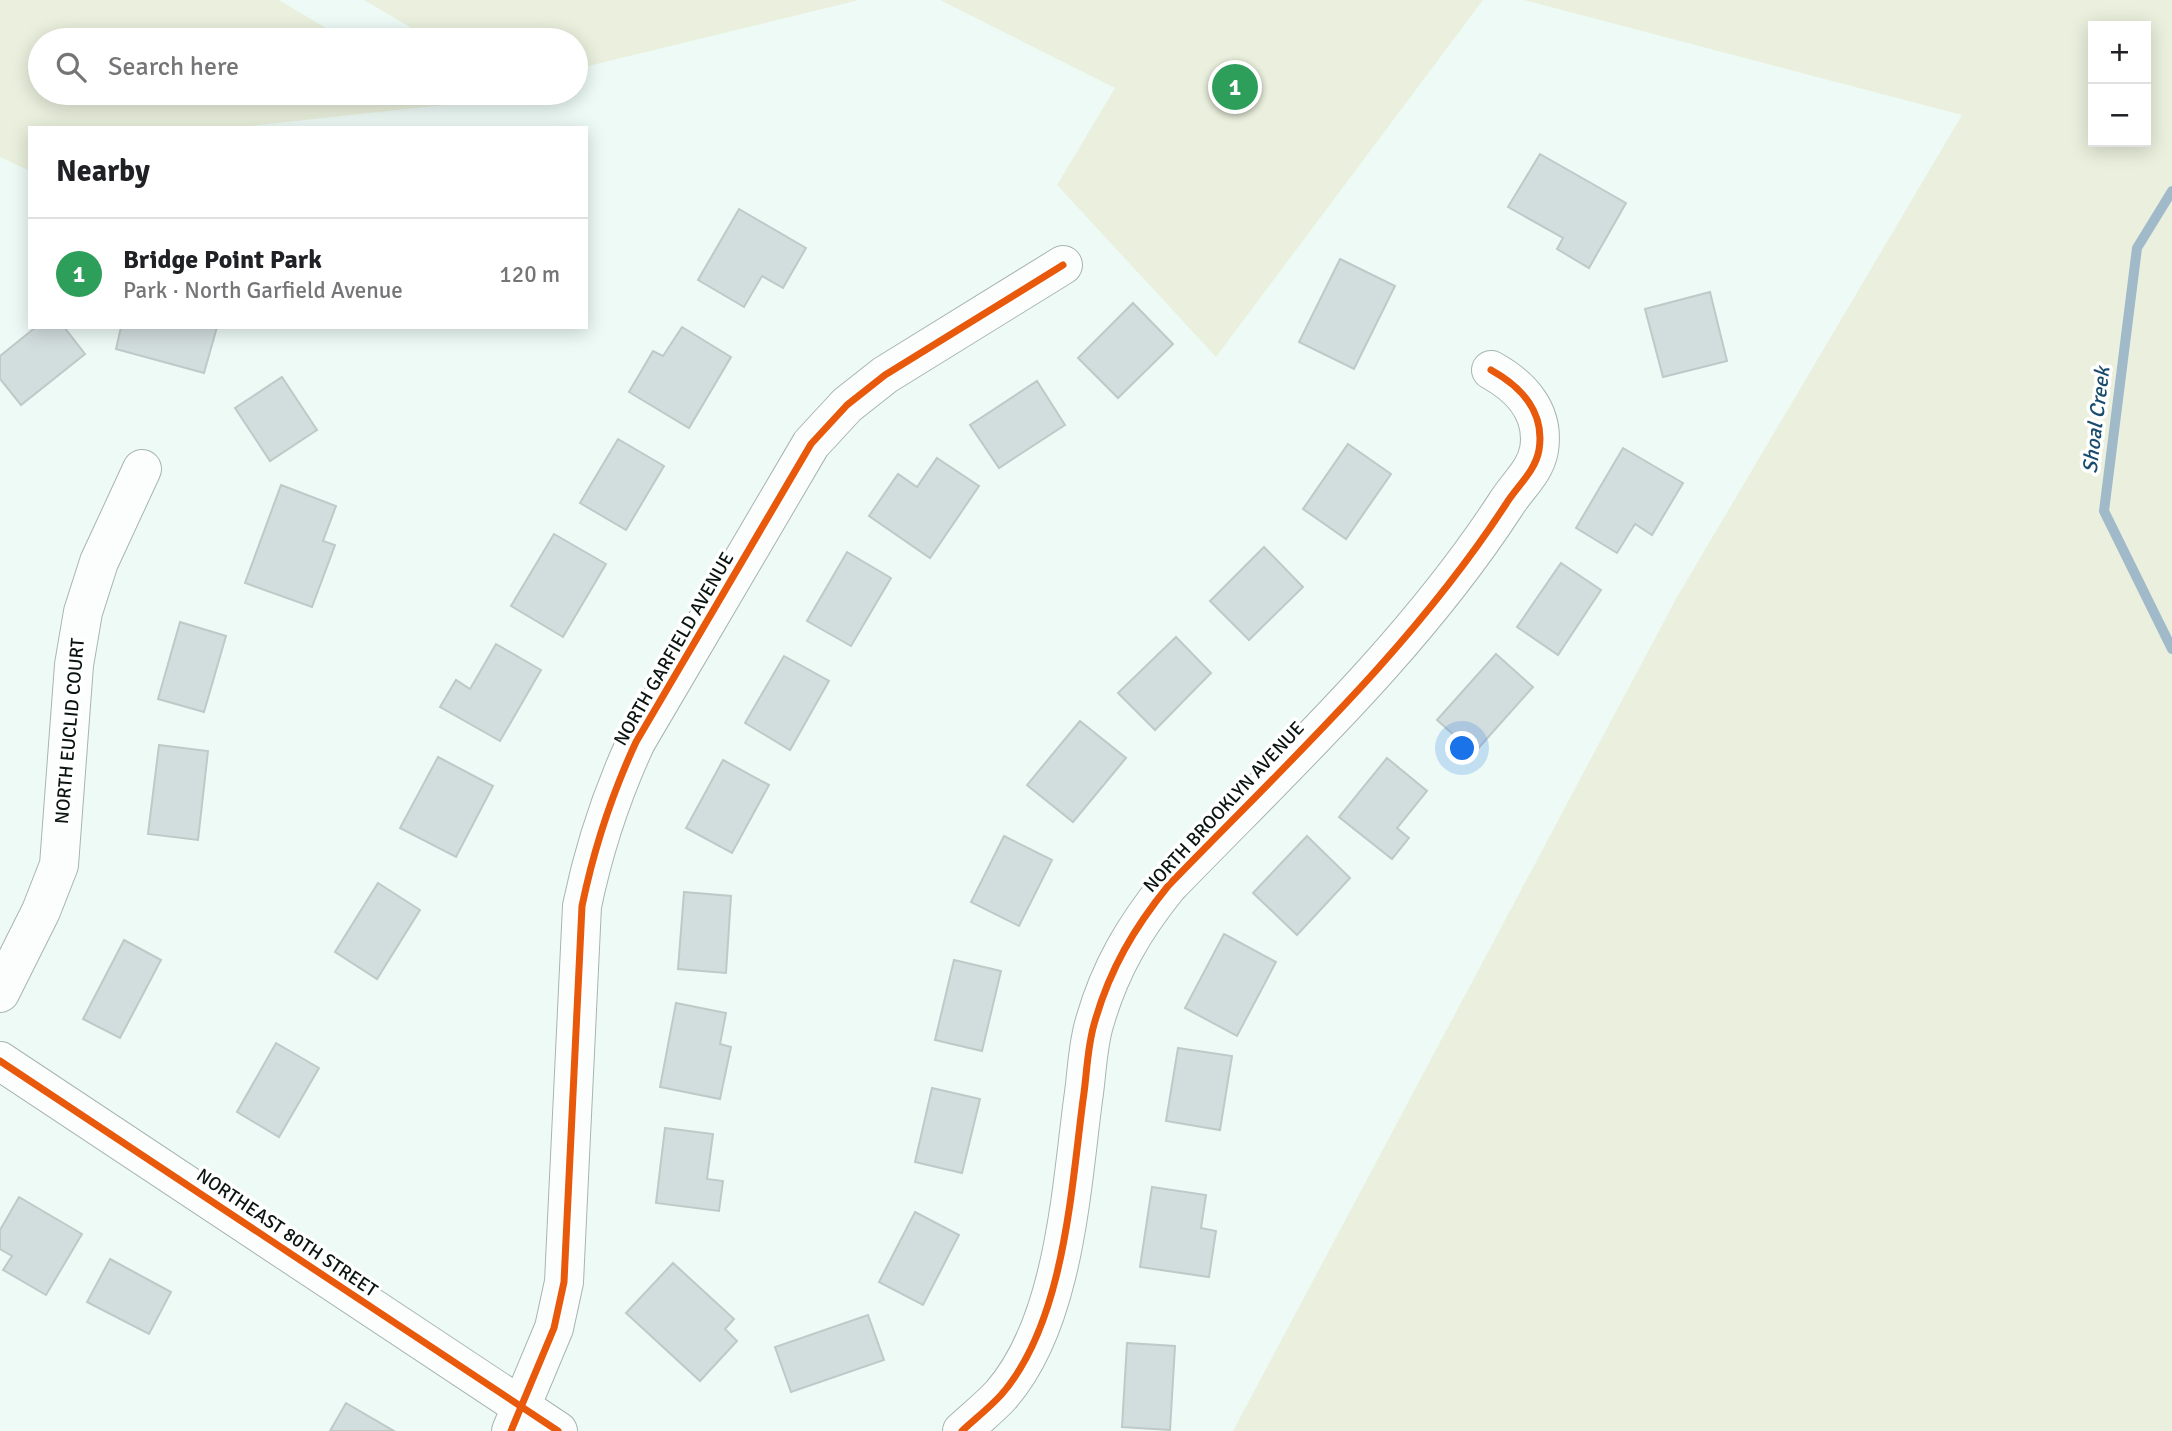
<!DOCTYPE html>
<meta charset="utf-8">
<style>
body{margin:0;font-family:Signika,sans-serif;background:#f2f2f2;color:#202124}
.controls{position:absolute;right:21px;top:21px;display:grid;overflow:hidden;border-radius:0px;box-shadow:0 4px 18px #0003}
.controls button{width:63px;height:63px;display:grid;place-items:center;padding:0;border:0;border-bottom:2px solid #e0e0e0;background:#fff;color:#202124;font:35px sans-serif}
.you{position:absolute;left:1463px;top:749px;width:24px;height:24px;margin:-18px;border:5px solid #fff;border-radius:50%;background:#1a73e8;box-shadow:0 0 0 10px #1a73e833}
.badge{display:grid;place-items:center;width:46px;height:46px;border-radius:50%;background:#596461;color:#fff;font-size:23px;font-weight:700}
.pin{position:absolute;translate:-50% -50%;border:4px solid #fff;box-shadow:0 2px 7px #0006}
.list{margin:0;padding:0;list-style:none}
h2{display:flex;justify-content:space-between;align-items:center;height:91px;margin:0;padding:0 28px;font-size:30px}
h2 small{font-size:23px;font-weight:400;color:#757577}
.list li{display:grid;grid-template-columns:46px 1fr auto;gap:21px;align-items:center;box-sizing:border-box;height:112px;padding:0 28px;border-top:2px solid #e0e0e0}
.list b{display:block;font-size:26px;white-space:nowrap}
.list p{margin:0;font-size:23px;white-space:nowrap;color:#757577}
.list em{font-size:23px;font-style:normal;color:#757577}
.icon{flex:none;width:38px;height:38px;fill:none;stroke:currentColor;stroke-width:2;stroke-linecap:round;stroke-linejoin:round}
.map{position:relative;flex:none;width:2172px;height:1431px;overflow:hidden}
.search{position:absolute;background:#fff;box-shadow:0 4px 18px #0003;left:28px;top:28px;width:560px;height:77px;display:flex;align-items:center;gap:18px;box-sizing:border-box;padding:0 24px;border-radius:38px;color:#757577;font-size:26px}
.panel{position:absolute;background:#fff;box-shadow:0 4px 18px #0003;left:28px;top:126px;width:560px;height:203px;border-radius:0px}
.map>svg:first-child{display:block}
</style>
<div class="map">
<svg width="2172" height="1431" viewBox="0 0 2172 1431">
<rect width="100%" height="100%" fill="#edfaf6"/>
<!-- green -->
<g fill="#eaf0dd" fill-rule="evenodd">
<polygon points="0,0 279,0 346,40 40,40 40,93 434,93 452,104 232,128 30,128 30,171 0,157"/>
<polygon points="364,0 859,0 576,69 576,40 432,40"/>
<polygon points="940,0 1483,0 1216,357 1057,185 1115,88"/>
<path d="M1524 0H2172V1431H1233L1677 597 1962 115ZM2093 26H2146V142H2093Z"/>
</g>
<g fill="none" stroke-linecap="round" stroke-linejoin="round">
<!-- stream -->
<polyline stroke="#a1bac9" stroke-width="10" points="2172,191 2137,248 2104,511 2172,649"/>
</g>
<!-- building -->
<g fill="#d2dddd" stroke="#bec9c8" stroke-width="2">
<polygon points="1540,154 1626,203 1589,268 1557,249 1563,238 1508,207"/>
<polygon points="739,209 806,248 783,288 762,276 744,307 698,280"/>
<polygon points="1340,259 1395,286 1354,369 1299,342"/>
<polygon points="1710,292 1727,361 1663,377 1645,309"/>
<polygon points="1133,303 1173,344 1118,398 1078,358"/>
<polygon points="36,327 64,327 85,354 21,405 0,379 0,356"/>
<polygon points="121,327 217,327 204,373 116,349"/>
<polygon points="682,327 731,357 689,428 629,392 653,351 663,356"/>
<polygon points="282,377 317,430 270,461 235,408"/>
<polygon points="1037,381 1065,425 999,468 970,425"/>
<polygon points="618,439 664,466 626,530 580,503"/>
<polygon points="1348,444 1391,474 1346,539 1303,509"/>
<polygon points="1623,448 1683,483 1652,535 1635,524 1617,553 1576,528"/>
<polygon points="937,458 979,486 930,558 869,516 898,474 917,487"/>
<polygon points="281,485 336,506 323,541 335,545 312,607 245,583"/>
<polygon points="554,534 606,564 563,637 511,606"/>
<polygon points="1264,547 1303,587 1249,640 1210,601"/>
<polygon points="847,552 891,578 851,646 807,621"/>
<polygon points="1561,563 1601,590 1558,655 1517,627"/>
<polygon points="180,622 226,636 204,712 158,699"/>
<polygon points="1176,637 1211,673 1155,730 1118,693"/>
<polygon points="496,644 541,670 500,741 440,707 456,680 470,689"/>
<polygon points="1496,654 1533,687 1474,753 1437,720"/>
<polygon points="784,656 829,681 790,750 745,723"/>
<polygon points="1080,721 1126,758 1073,822 1027,785"/>
<polygon points="159,745 208,751 198,840 148,834"/>
<polygon points="438,757 493,786 456,857 400,828"/>
<polygon points="1387,758 1427,791 1397,828 1409,838 1392,859 1339,817"/>
<polygon points="723,760 769,785 732,853 686,828"/>
<polygon points="1004,836 1052,860 1019,926 971,902"/>
<polygon points="1307,836 1350,878 1297,935 1253,893"/>
<polygon points="378,883 420,910 377,979 335,952"/>
<polygon points="684,892 731,896 726,973 678,969"/>
<polygon points="1224,934 1276,962 1237,1036 1185,1008"/>
<polygon points="124,940 161,960 120,1038 83,1019"/>
<polygon points="954,960 1001,971 982,1051 935,1040"/>
<polygon points="676,1003 726,1013 720,1044 731,1047 720,1099 660,1087"/>
<polygon points="276,1043 319,1068 279,1137 237,1112"/>
<polygon points="1178,1048 1232,1056 1220,1130 1166,1121"/>
<polygon points="932,1088 980,1099 962,1173 915,1162"/>
<polygon points="665,1128 713,1134 707,1179 723,1181 719,1211 656,1203"/>
<polygon points="1152,1187 1206,1195 1201,1228 1216,1231 1209,1277 1140,1267"/>
<polygon points="19,1197 82,1234 46,1295 3,1270 12,1256 0,1249 0,1230"/>
<polygon points="915,1212 959,1235 923,1305 879,1282"/>
<polygon points="110,1259 171,1292 149,1334 87,1302"/>
<polygon points="673,1263 734,1319 725,1329 737,1341 700,1381 626,1313"/>
<polygon points="868,1315 884,1360 791,1392 775,1347"/>
<polygon points="1127,1343 1175,1346 1170,1430 1122,1427"/>
<polygon points="346,1403 394,1431 330,1431"/>
</g>
<g fill="none" stroke-linecap="round" stroke-linejoin="round">
<!-- street casing -->
<g stroke="#a8b4b0" stroke-width="40">
<g id="street">
<polyline points="0,993 41,911 59,865 74,665 83,612 99,562 142,469"/>
<polyline points="0,1061 558,1431"/>
<path d="M511 1431 554 1328 564 1282 582 906C594 848 611 796 636 742L811 444 847 405 885 375 1063 265"/>
<path d="M962 1431C975 1419 989 1408 1001 1395 1064 1323 1071 1191 1083 1100 1087 1075 1087 1046 1095 1021 1110 969 1134 928 1168 886 1286 764 1413 647 1506 504 1517 486 1535 472 1539 450 1545 413 1522 387 1491 370"/>
</g>
</g>
<!-- street -->
<use href="#street" stroke="#fcfefe" stroke-width="38"/>
<!-- cycleway casing -->
<g stroke="#fff" stroke-width="11">
<g id="cycleway">
<polyline points="0,1061 558,1431"/>
<path d="M511 1431 554 1328 564 1282 582 906C594 848 611 796 636 742L811 444 847 405 885 375 1063 265"/>
<path d="M962 1431C975 1419 989 1408 1001 1395 1064 1323 1071 1191 1083 1100 1087 1075 1087 1046 1095 1021 1110 969 1134 928 1168 886 1286 764 1413 647 1506 504 1517 486 1535 472 1539 450 1545 413 1522 387 1491 370"/>
</g>
</g>
<!-- cycleway -->
<use href="#cycleway" stroke="#e8590c" stroke-width="7"/>
</g>
<g text-anchor="middle" dominant-baseline="central" stroke-width="7" stroke-linejoin="round" paint-order="stroke">
<!-- street labels -->
<g font-size="19" fill="#0a1411" stroke="#fff">
<text transform="translate(674 649) rotate(-60)">NORTH GARFIELD AVENUE</text>
<text transform="translate(70 731) rotate(-85)">NORTH EUCLID COURT</text>
<text transform="translate(1224 807) rotate(-47)">NORTH BROOKLYN AVENUE</text>
<text transform="translate(287 1233) rotate(34)">NORTHEAST 80TH STREET</text>
</g>
<!-- water labels -->
<g font-size="21" font-style="italic" fill="#184b6d" stroke="#fff">
<text transform="translate(2096 420) rotate(-83)">Shoal Creek</text>
</g>
</g>
</svg>
<div class="controls">
<button>+</button>
<button>−</button>
</div>
<div class="you"></div>
<div class="pin badge" style="left:1235px;top:87px;background:#2e9e5b">1</div>
<div class="search"><svg class="icon" aria-label="search" viewBox="0 0 24 24"><circle cx="10" cy="10" r="6"/><path d="M15 15l6 6"/></svg>Search here</div>
<section class="panel">
<h2>Nearby<small></small></h2>
<ul class="list">
<li><span class="badge" style="background:#2e9e5b">1</span><div><b>Bridge Point Park</b><p>Park · North Garfield Avenue</p></div><em>120 m</em></li>
</ul>
</section>
</div>
